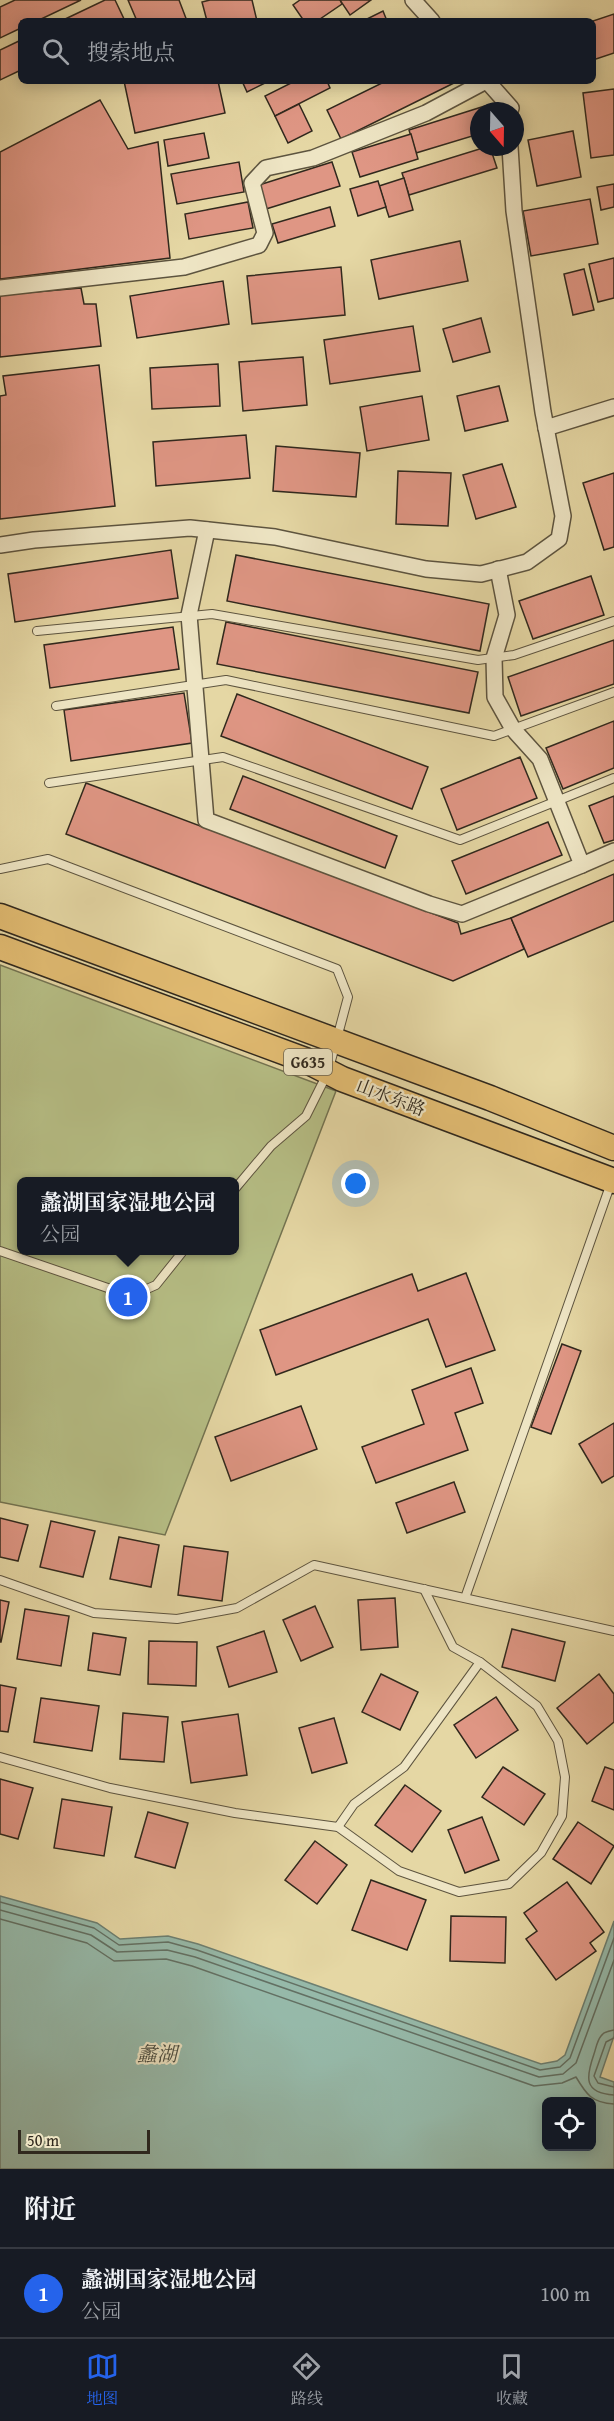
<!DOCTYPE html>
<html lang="zh">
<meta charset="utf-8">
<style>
body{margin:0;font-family:"Gentium Book Plus","Noto Serif SC",serif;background:#242831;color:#f1f3f6}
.controls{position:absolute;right:18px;bottom:18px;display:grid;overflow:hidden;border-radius:9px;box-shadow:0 3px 15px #0003}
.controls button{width:54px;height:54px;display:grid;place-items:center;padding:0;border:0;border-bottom:2px solid #363941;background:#171b24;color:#f1f3f6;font:30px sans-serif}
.compass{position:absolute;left:470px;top:102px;width:54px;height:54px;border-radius:50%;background:#171b24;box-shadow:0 3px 15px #0003;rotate:160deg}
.scale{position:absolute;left:18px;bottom:15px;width:132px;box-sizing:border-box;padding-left:6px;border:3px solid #30281d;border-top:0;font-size:16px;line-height:21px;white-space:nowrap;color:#30281d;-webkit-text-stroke:4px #eee5c4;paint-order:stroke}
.you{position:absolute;left:356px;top:1184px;width:21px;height:21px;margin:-15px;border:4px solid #fff;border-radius:50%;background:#1a73e8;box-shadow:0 0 0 9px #1a73e833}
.badge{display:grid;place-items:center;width:39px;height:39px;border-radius:50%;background:#2563eb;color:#fff;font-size:20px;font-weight:700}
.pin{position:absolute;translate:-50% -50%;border:3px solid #fff;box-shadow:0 2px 6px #0006}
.popup{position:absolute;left:17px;top:1177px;width:222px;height:78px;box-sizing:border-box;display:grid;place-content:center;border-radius:9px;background:#171b24;filter:drop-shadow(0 2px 4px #0005);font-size:20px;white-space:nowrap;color:#9ea1a6}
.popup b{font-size:22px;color:#f1f3f6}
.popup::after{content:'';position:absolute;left:50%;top:100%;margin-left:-12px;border:12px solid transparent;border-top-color:#171b24}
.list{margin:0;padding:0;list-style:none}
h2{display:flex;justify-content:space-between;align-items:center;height:78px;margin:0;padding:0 24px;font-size:26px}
h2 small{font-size:20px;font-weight:400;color:#9ea1a6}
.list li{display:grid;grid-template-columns:39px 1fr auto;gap:18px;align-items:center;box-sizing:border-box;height:90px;padding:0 24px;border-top:2px solid #363941}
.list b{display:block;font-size:22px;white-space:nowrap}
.list p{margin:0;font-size:20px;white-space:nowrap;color:#9ea1a6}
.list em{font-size:20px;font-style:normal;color:#9ea1a6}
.icon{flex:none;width:33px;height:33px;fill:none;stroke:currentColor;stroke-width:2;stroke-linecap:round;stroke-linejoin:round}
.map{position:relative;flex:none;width:614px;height:2169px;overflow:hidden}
.search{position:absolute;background:#171b24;box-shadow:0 3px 15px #0003;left:18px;right:18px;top:18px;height:66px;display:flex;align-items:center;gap:15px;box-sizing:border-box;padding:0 21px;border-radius:9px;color:#9ea1a6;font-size:22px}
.sheet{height:168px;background:#171b24}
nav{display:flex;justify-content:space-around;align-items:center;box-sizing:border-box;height:84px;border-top:2px solid #363941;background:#171b24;font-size:16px;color:#9ea1a6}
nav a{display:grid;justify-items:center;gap:3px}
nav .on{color:#2563eb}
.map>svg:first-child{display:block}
</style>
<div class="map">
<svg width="614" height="2169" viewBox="0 0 614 2169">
<rect width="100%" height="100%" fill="#e5d7a4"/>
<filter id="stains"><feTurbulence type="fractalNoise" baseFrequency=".00333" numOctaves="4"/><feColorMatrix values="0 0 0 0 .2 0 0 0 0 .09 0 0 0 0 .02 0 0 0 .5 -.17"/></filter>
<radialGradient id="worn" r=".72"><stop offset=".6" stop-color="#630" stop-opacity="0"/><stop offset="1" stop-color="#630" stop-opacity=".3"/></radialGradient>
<!-- green -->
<path fill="#b6be85" stroke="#737351" stroke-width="1.5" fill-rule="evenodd" d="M0 965 336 1091 165 1535 0 1502ZM21 1182H234V1250H21Z"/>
<!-- water -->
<path fill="#96b9a9" stroke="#6d7f71" stroke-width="1.5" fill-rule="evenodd" d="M0 1896 97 1923 120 1939 168 1936 198 1944 541 2064 557 2061 565 2055 614 1921V2036L600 2077 614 2082V2169H0ZM546 2102H592V2146H546Z"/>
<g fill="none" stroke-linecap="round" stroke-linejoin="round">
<!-- shore -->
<g stroke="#637063" stroke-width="1.5">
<polyline points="0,1902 94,1928 119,1945 168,1942 197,1950 540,2070 560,2067 570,2058 614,1938"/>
<polyline points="0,1910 91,1935 117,1952 167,1950 195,1957 539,2077 563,2074 576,2063 614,1960"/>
<path d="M0 1919 87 1943 114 1961 166 1959 192 1966 534 2086 562 2083 576 2077C586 2094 592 2103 614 2104"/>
<path d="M614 2030C609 2031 604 2031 601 2036 597 2041 596 2048 594 2054 586 2077 583 2093 614 2095"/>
<polyline points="614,2038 606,2042 594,2076 598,2083 614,2087"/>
</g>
</g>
<!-- building -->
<g fill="#df9684" stroke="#30281d" stroke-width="1.5">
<polygon points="15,0 81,0 37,21 21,21 21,28 0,38 0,7"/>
<polygon points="105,0 115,0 125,21 61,21"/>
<polygon points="128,0 179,0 187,21 137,21"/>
<polygon points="210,0 252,0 257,21 207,21 202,2"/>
<polygon points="300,0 340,0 342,4 317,21 304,21 293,5"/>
<polygon points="340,0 371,0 350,15"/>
<polygon points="383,11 387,21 363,21"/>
<polygon points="614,14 614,53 593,60 593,21"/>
<polygon points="21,40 21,70 0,80 0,50"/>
<polygon points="124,81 218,81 225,113 135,133"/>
<polygon points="242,81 269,81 247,92"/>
<polygon points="295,81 327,81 330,88 275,116 265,96"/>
<polygon points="386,81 458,81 341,139 327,110"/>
<polygon points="614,89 614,155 591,158 583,93"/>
<polygon points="100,100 128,149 158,142 170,258 0,279 0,152"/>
<polygon points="299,104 312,131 288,143 275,116"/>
<polygon points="488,105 490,111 479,111 479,134 416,153 409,130"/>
<polygon points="573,131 581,177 537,186 528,140"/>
<polygon points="204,133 209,158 168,166 164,140"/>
<polygon points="411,134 418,159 360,177 352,152"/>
<polygon points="486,147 490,147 497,168 409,195 402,173"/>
<polygon points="239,162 244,192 177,204 171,174"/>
<polygon points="332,162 340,186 266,209 259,185"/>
<polygon points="404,178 413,210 389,217 379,186"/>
<polygon points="378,181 386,207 358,216 350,189"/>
<polygon points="614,184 614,207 601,210 597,187"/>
<polygon points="590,199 598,244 531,256 523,211"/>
<polygon points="248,202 253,228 189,239 185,214"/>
<polygon points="330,207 335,226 278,243 272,224"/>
<polygon points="460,241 468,281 379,299 371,260"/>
<polygon points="614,258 614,298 598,302 589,264"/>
<polygon points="341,267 345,315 252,324 247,276"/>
<polygon points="584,269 594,310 573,315 564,274"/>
<polygon points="223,281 229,324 137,338 130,296"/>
<polygon points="81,288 84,304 96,304 101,346 0,357 0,295"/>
<polygon points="481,318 490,352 453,362 443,329"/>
<polygon points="413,326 420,371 330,384 324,340"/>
<polygon points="303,357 307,405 243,411 239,362"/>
<polygon points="218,364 220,406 152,409 150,368"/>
<polygon points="99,365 115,506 0,519 0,396 6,395 3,376"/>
<polygon points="499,386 508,421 465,431 457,396"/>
<polygon points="422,396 429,440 367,451 360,407"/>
<polygon points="246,435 250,478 156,486 153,442"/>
<polygon points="276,446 360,453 356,497 273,491"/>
<polygon points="502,464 516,507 476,519 463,475"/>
<polygon points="398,471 451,473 448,526 396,524"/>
<polygon points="614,473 614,547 604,550 583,483"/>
<polygon points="171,550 178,598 15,622 8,574"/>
<polygon points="236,555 489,604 480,651 227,601"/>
<polygon points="591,576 604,615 533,639 519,601"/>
<polygon points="226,622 478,672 469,713 217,664"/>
<polygon points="173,627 179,669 50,688 44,645"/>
<polygon points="614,640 614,684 521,716 508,677"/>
<polygon points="184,693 192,743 71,761 64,710"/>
<polygon points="237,694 428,767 412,809 221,736"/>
<polygon points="614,721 614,768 563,789 546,748"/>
<polygon points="520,757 537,798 457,830 441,789"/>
<polygon points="243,776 397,836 385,868 230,809"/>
<polygon points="86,783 458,923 461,934 511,918 524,949 453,981 66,834"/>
<polygon points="614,796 614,840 604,843 589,806"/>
<polygon points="548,822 562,855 466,894 452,861"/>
<polygon points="614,874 614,921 528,957 511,918"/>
<polygon points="466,1273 495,1350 446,1367 428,1319 276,1375 260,1330 412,1274 418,1291"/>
<polygon points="562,1344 581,1351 551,1434 531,1427"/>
<polygon points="471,1368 483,1403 455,1413 468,1450 376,1483 362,1447 424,1424 412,1390"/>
<polygon points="301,1406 317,1449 231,1481 215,1437"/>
<polygon points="614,1423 614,1476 602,1483 579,1444"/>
<polygon points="454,1482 465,1512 407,1533 396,1503"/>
<polygon points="0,1518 28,1525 18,1561 0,1557"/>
<polygon points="51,1521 95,1531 83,1577 40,1567"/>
<polygon points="119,1537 159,1545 151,1587 110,1579"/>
<polygon points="184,1546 228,1552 222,1601 178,1595"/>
<polygon points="395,1598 398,1647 361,1650 358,1600"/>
<polygon points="0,1600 9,1602 1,1642 0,1642"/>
<polygon points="315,1606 333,1647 301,1661 283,1620"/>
<polygon points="25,1609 69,1616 61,1666 17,1659"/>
<polygon points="512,1629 565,1642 555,1681 502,1667"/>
<polygon points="264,1631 277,1672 229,1687 217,1647"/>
<polygon points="93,1633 126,1638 120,1675 88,1670"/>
<polygon points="149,1641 197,1642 196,1686 148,1684"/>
<polygon points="381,1674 418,1692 400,1730 362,1712"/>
<polygon points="599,1674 614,1694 614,1722 587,1744 557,1708"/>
<polygon points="0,1685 16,1688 8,1732 0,1731"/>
<polygon points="496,1697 518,1730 476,1758 454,1725"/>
<polygon points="41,1698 99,1706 92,1751 34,1742"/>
<polygon points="123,1713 168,1717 164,1762 120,1759"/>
<polygon points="238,1714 247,1775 191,1783 182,1722"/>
<polygon points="334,1718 347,1763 312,1773 299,1728"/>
<polygon points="503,1767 545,1794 524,1825 482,1797"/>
<polygon points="605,1767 614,1770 614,1810 592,1801"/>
<polygon points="0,1779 33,1788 18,1839 0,1834"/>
<polygon points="405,1785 441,1811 412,1852 375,1825"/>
<polygon points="62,1799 112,1807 104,1856 54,1848"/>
<polygon points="148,1812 188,1823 175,1868 135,1857"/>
<polygon points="482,1817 499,1860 465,1873 448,1830"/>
<polygon points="578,1822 614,1846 591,1884 553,1859"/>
<polygon points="315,1841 347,1865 317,1904 285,1880"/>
<polygon points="371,1880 426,1900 407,1950 352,1930"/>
<polygon points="567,1882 604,1932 590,1943 596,1951 556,1980 526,1939 537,1931 524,1913"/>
<polygon points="451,1916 506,1917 505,1963 450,1961"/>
</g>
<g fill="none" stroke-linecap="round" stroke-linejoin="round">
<!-- service casing -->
<g stroke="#5d543f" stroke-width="10">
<g id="service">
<polyline points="37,631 212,614 478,660 514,655 614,621"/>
<polyline points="56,706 226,680 494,736 614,692"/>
<polyline points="49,783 223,757 460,840 614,778"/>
<polyline points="0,869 48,859 337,969 348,997 328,1072 306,1116 271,1146 234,1190"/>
<polyline points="0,1251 131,1296 156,1285 184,1250"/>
<polyline points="0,1580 94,1613 177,1619 237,1608 314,1565 614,1631"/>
<polyline points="465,1598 611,1183"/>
<polyline points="0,1757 110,1788 235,1813 338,1827 399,1871 459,1892 509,1884 541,1853 562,1816 565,1777 558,1741 537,1706 480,1662 453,1647 424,1589"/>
<polyline points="338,1827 354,1804 404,1767 480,1662"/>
</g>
</g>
<!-- minor casing -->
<g stroke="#5d543f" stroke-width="18">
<g id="minor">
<polyline points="413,0 432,21"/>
<polyline points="487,81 511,108 510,111"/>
<polyline points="0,288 184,267 259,245 265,233 252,183 266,168 313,158 426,113 486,81"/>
<polyline points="546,428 614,407"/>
<polyline points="207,530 189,615 206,820 429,904 462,914 582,865 540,759 513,729 495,697 494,658 507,615 498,569"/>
<polyline points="0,545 34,540 190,528 275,537 426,569 481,574 527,562 559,539 563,516 543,412 514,211 510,147"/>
<polyline points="582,865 614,851"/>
</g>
</g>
<!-- trunk casing -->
<g stroke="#30281d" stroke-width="27">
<g id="trunk">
<polyline points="0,916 490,1098 614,1148"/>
<polyline points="0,947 305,1060 342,1079 614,1181"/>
</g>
</g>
<!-- service -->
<use href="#service" stroke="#eee5c4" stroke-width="8"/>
<!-- minor -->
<use href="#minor" stroke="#eee5c4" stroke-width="15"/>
<!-- trunk -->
<use href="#trunk" stroke="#e2bc72" stroke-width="24"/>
</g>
<g text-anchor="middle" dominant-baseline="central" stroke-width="4.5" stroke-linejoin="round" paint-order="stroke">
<!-- shield labels -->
<rect fill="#eee5c4" stroke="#69614f" stroke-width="1.5" x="284" y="1049" width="48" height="26" rx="4.5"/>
<g font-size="16" font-weight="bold" fill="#30281d">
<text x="308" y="1062">G635</text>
</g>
<!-- street labels -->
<g font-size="18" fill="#30281d" stroke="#eee5c4">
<text transform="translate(391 1097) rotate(21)">山水东路</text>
</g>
<!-- water labels -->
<g font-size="20" font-style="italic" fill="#4a4c40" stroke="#eee5c4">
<text x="157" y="2053">蠡湖</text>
</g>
</g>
<rect width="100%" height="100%" filter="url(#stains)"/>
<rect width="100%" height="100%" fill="url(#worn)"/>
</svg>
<div class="controls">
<button><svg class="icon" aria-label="locate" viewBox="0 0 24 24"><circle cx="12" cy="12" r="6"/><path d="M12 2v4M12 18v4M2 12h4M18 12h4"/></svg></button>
</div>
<svg class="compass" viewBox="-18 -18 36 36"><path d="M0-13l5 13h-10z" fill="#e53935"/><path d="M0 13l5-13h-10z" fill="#9ea1a6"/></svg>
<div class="scale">50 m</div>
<div class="you"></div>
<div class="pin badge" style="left:128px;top:1297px">1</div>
<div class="popup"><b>蠡湖国家湿地公园</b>公园</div>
<div class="search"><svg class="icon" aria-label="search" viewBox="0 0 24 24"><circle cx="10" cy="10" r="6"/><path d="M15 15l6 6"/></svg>搜索地点</div>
</div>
<section class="sheet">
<h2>附近<small></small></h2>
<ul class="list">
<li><span class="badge">1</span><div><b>蠡湖国家湿地公园</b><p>公园</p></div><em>100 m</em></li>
</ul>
</section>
<nav>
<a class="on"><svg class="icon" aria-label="map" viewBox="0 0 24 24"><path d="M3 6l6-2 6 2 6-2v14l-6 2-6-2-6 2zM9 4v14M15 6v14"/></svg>地图</a>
<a><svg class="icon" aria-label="directions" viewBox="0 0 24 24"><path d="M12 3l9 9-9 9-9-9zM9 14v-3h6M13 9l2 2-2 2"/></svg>路线</a>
<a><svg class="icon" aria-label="saved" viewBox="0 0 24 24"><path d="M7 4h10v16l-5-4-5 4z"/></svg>收藏</a>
</nav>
